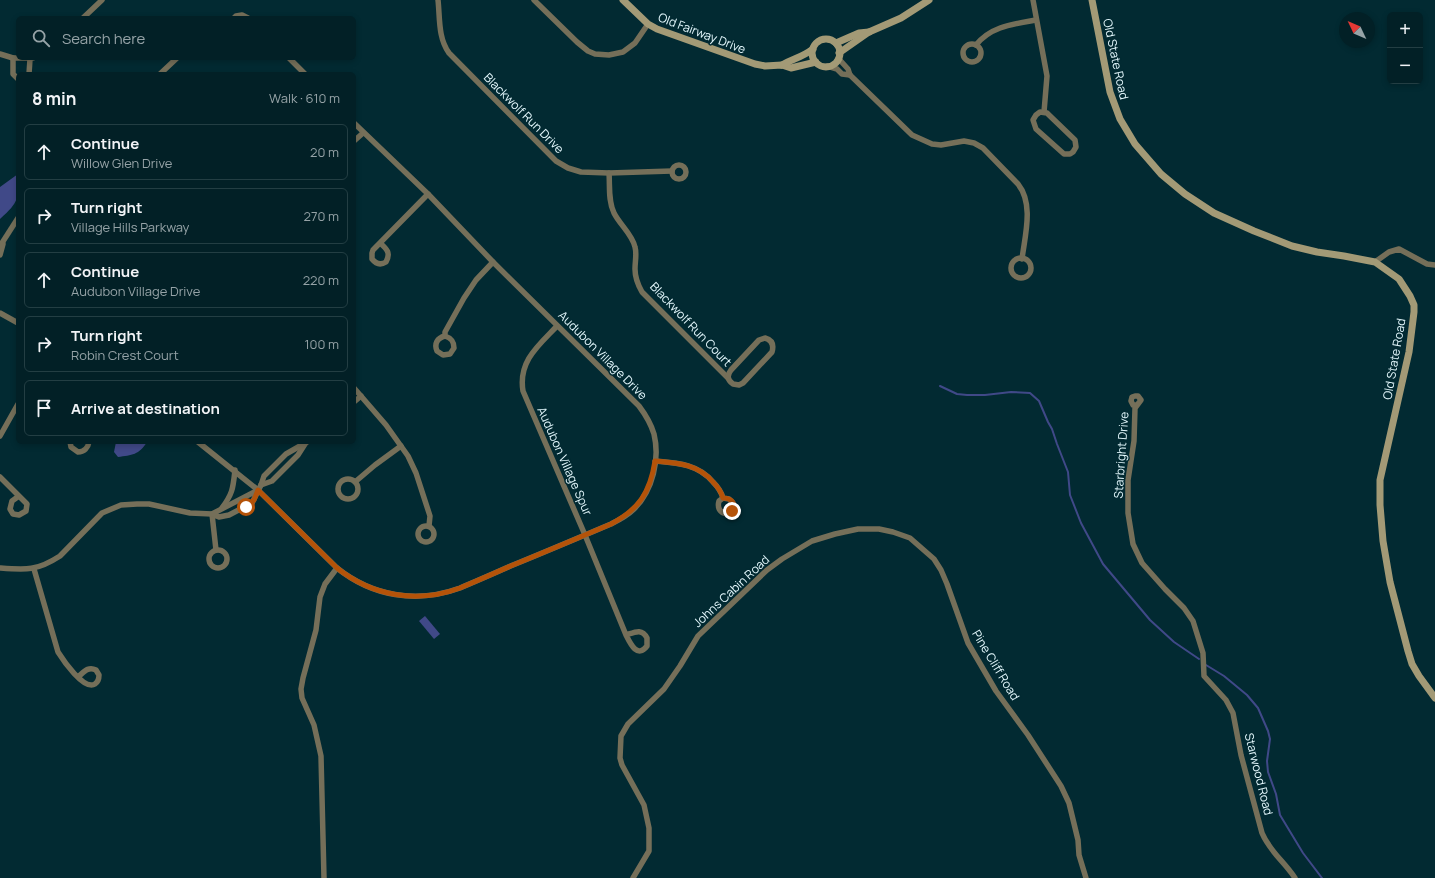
<!DOCTYPE html>
<meta charset="utf-8">
<style>
body{margin:0;font-family:Manrope,sans-serif;background:#102d32;color:#f1f3f6}
.controls{position:absolute;right:12px;top:12px;display:grid;overflow:hidden;border-radius:6px;box-shadow:0 2px 6px #0003}
.controls button{width:36px;height:36px;display:grid;place-items:center;padding:0;border:0;border-bottom:1px solid #233e43;background:#022026;color:#f1f3f6;font:20px sans-serif}
.compass{position:absolute;left:1339px;top:12px;width:36px;height:36px;border-radius:50%;background:#022026;box-shadow:0 2px 6px #0003;rotate:314deg}
.stop{position:absolute;width:12px;height:12px;margin:-9px;border:3px solid #b45309;border-radius:50%;background:#fff}
.stop.end{background:#b45309;border-color:#fff;box-shadow:0 1px 4px #0008}
.list{margin:0;padding:0;list-style:none}
h2{display:flex;justify-content:space-between;align-items:center;height:52px;margin:0;padding:0 16px;font-size:17px}
h2 small{font-size:13px;font-weight:400;color:#96a3a7}
.list li{display:grid;grid-template-columns:26px 1fr auto;gap:12px;align-items:center;box-sizing:border-box;height:56px;margin:0 8px 8px;padding:0 8px;border:1px solid #233e43;border-radius:6px}
.list b{display:block;font-size:15px;white-space:nowrap}
.list p{margin:0;font-size:13px;white-space:nowrap;color:#96a3a7}
.list em{font-size:13px;font-style:normal;color:#96a3a7}
.icon{flex:none;width:22px;height:22px;fill:none;stroke:currentColor;stroke-width:2;stroke-linecap:round;stroke-linejoin:round}
.map{position:relative;flex:none;width:1435px;height:878px;overflow:hidden}
.search{position:absolute;background:#022026;box-shadow:0 2px 6px #0003;left:16px;top:16px;width:340px;height:44px;display:flex;align-items:center;gap:10px;box-sizing:border-box;padding:0 14px;border-radius:6px;color:#96a3a7;font-size:15px}
.panel{position:absolute;background:#022026;box-shadow:0 2px 6px #0003;left:16px;top:72px;width:340px;height:372px;border-radius:6px}
.map>svg:first-child{display:block}
</style>
<div class="map">
<svg width="1435" height="878" viewBox="0 0 1435 878">
<rect width="100%" height="100%" fill="#022a32"/>
<!-- water -->
<g fill="#404988">
<path d="M18 174C18 199 20 201 0 219V187Z"/>
<path d="M116 442H147C139 455 132 455 118 457L114 452Z"/>
<polygon points="425,616 440,634 434,639 419,621"/>
</g>
<g fill="none" stroke-linecap="round" stroke-linejoin="round">
<!-- stream -->
<g stroke="#404988" stroke-width="2">
<polyline points="940,386 957,394 967,395 985,395 1011,392 1030,393 1039,401 1048,422 1052,429 1057,444 1068,472 1070,495 1081,523 1103,564 1150,620 1174,642 1199,659"/>
<polyline points="1206,665 1224,676 1247,695 1258,708 1268,731 1270,739 1267,761 1268,772 1276,794 1280,815 1303,853 1322,878"/>
</g>
<!-- street -->
<g stroke="#756f59" stroke-width="5.5">
<path d="M438 0C440 18 438 38 449 53L556 161 568 168 581 172 609 173 672 171"/>
<polyline points="534,0 577,42 588,51 595,54 609,55 623,52 635,43 648,24"/>
<polyline points="1033,0 1047,76 1044,112"/>
<polyline points="83,18 102,0"/>
<polyline points="234,18 236,16 242,15 248,18"/>
<circle cx="972" cy="53" r="9"/>
<path d="M976 45C991 26 1014 24 1036 20"/>
<polyline points="0,54 13,58 33,58"/>
<polyline points="13,58 13,74 18,79"/>
<polyline points="289,58 305,74"/>
<path d="M838 58 848 69 850 75 912 135 932 144 941 145 964 141 974 143 983 148 1018 184C1034 204 1025 235 1022 259"/>
<polyline points="827,66 837,69 842,74 850,75"/>
<polyline points="29,74 30,59"/>
<polyline points="160,74 177,58"/>
<polygon points="1040,112 1047,113 1049,115 1075,140 1076,147 1073,152 1070,154 1064,154 1036,129 1033,120 1036,115"/>
<polyline points="354,141 363,133"/>
<circle cx="679" cy="172" r="7"/>
<path d="M609 173C610 186 608 201 614 213 620 225 632 234 635 247 637 254 635 261 635 269 635 277 638 285 642 292L728 378"/>
<path d="M380 243C387 249 391 253 386 262 381 265 376 264 372 259V253L373 250 428 194"/>
<polyline points="0,246 18,218"/>
<polyline points="0,255 3,244"/>
<circle cx="1021" cy="268" r="10"/>
<polyline points="1375,262 1389,252 1399,249 1427,264 1435,265"/>
<polyline points="0,313 18,323"/>
<path d="M557 326C539 345 518 361 523 391L585 535 626 635C630 643 637 659 647 646V638C642 628 635 632 626 635"/>
<path d="M445 336C451 338 454 341 454 348L450 354 443 355 437 351C434 344 437 338 445 336V332L464 298 476 280 493 262"/>
<path d="M765 338C772 340 774 345 772 352L743 383 739 385 733 384C727 380 727 375 731 370L759 340Z"/>
<polyline points="354,388 386,425 408,456 416,473 430,516 429,526"/>
<polyline points="354,402 361,396"/>
<path d="M1137 405H1133L1131 401 1132 397 1135 396H1138L1141 400 1135 408 1134 441 1128 480V513L1133 544 1142 563 1165 589 1184 608 1193 621 1203 653 1204 676 1226 700 1233 713 1241 755 1262 833C1270 852 1284 861 1295 878"/>
<polyline points="0,436 18,404"/>
<path d="M70 442 71 447 78 452C84 452 88 448 89 442"/>
<path d="M198 442 258 490 337 568C372 596 416 604 460 588 477 581 495 573 513 565 545 552 578 538 611 524 619 520 627 516 634 509 653 490 660 459 654 434 651 424 645 414 639 406L493 262 428 194 354 123"/>
<path d="M655 461C678 463 698 464 713 482 718 487 721 491 723 498L719 501C717 508 720 513 727 514L732 511 733 503 729 499 723 498"/>
<polyline points="0,477 27,504 26,511 19,515 13,514 10,509 12,501 19,496"/>
<circle cx="348" cy="489" r="10"/>
<polyline points="355,482 375,465 401,446"/>
<polyline points="261,485 272,481 298,455 305,444"/>
<path d="M222 508C233 493 233 488 235 470"/>
<circle cx="426" cy="534" r="8"/>
<polyline points="216,550 212,514 219,517 229,515 252,503 261,485 264,476 286,454 307,442"/>
<circle cx="218" cy="559" r="9"/>
<path d="M0 568C26 570 37 571 60 556L102 513 121 505 137 504H149L190 513 212 514 258 490"/>
<path d="M34 569 58 652C63 660 84 691 95 684 98 682 99 679 99 675L96 670C88 666 84 672 78 677"/>
<polyline points="324,878 321,756 314,725 302,698 301,689 303,678 316,630 320,597 325,584 337,568"/>
<polyline points="633,878 649,851 649,828 644,805 622,765 620,758 621,736 628,724 664,689 680,666 698,636 767,570 782,559 812,541 835,534 858,529 879,529 893,532 910,538 934,559 941,570 947,584 968,643 996,691 1028,735 1061,786 1069,803 1078,840 1079,855 1086,878"/>
</g>
<!-- secondary -->
<g stroke="#a39a76" stroke-width="7">
<polyline points="623,0 648,24 657,29 755,64 765,66 782,65 791,68 816,62"/>
<polyline points="1092,0 1110,92 1120,119 1135,144 1161,174 1185,194 1214,213 1254,231 1292,246 1317,252 1344,256 1375,262 1399,279 1410,296 1414,305 1414,312 1409,352 1380,480 1380,505 1383,541 1390,582 1408,651 1412,664 1419,676 1435,698"/>
<circle cx="826" cy="53" r="14"/>
<polyline points="836,43 859,33 869,32"/>
<polyline points="839,53 869,32 901,18 929,0"/>
<path d="M782 65C794 58 801 58 813 49"/>
</g>
</g>
<g fill="none" stroke-linecap="round" stroke-linejoin="round">
<!-- route -->
<path stroke="#b45309" stroke-width="5" d="M246 507 254 500 258 490 337 568C372 596 417 604 460 588 477 581 495 573 513 565 545 552 578 538 611 524 639 509 650 493 655 461 677 463 698 464 713 482 718 487 721 491 723 498 728 498 733 500 734 505L732 511"/>
</g>
<g text-anchor="middle" dominant-baseline="central" stroke-width="3" stroke-linejoin="round" paint-order="stroke">
<!-- street labels -->
<g font-size="12" fill="#e4f8fd" stroke="#022a32">
<text transform="translate(702 33) rotate(21)">Old Fairway Drive</text>
<text transform="translate(1116 59) rotate(78)">Old State Road</text>
<text transform="translate(524 113) rotate(45)">Blackwolf Run Drive</text>
<text transform="translate(691 324) rotate(46)">Blackwolf Run Court</text>
<text transform="translate(603 355) rotate(45)">Audubon Village Drive</text>
<text transform="translate(1394 359) rotate(-80)">Old State Road</text>
<text transform="translate(1121 455) rotate(-86)">Starbright Drive</text>
<text transform="translate(565 461) rotate(66)">Audubon Village Spur</text>
<text transform="translate(731 591) rotate(-43)">Johns Cabin Road</text>
<text transform="translate(996 665) rotate(59)">Pine Cliff Road</text>
<text transform="translate(1259 774) rotate(76)">Starwood Road</text>
</g>
</g>
</svg>
<div class="controls">
<button>+</button>
<button>−</button>
</div>
<svg class="compass" viewBox="-18 -18 36 36"><path d="M0-13l5 13h-10z" fill="#e53935"/><path d="M0 13l5-13h-10z" fill="#96a3a7"/></svg>
<div class="stop" style="left:246px;top:507px"></div>
<div class="stop end" style="left:732px;top:511px"></div>
<div class="search"><svg class="icon" aria-label="search" viewBox="0 0 24 24"><circle cx="10" cy="10" r="6"/><path d="M15 15l6 6"/></svg>Search here</div>
<section class="panel">
<h2>8 min<small>Walk · 610 m</small></h2>
<ul class="list">
<li><svg class="icon" aria-label="ahead" viewBox="0 0 24 24"><path d="M12 20V5M6 11l6-6 6 6"/></svg><div><b>Continue</b><p>Willow Glen Drive</p></div><em>20 m</em></li>
<li><svg class="icon" aria-label="right" viewBox="0 0 24 24"><path d="M7 20v-9h11M14 6l5 5-5 5"/></svg><div><b>Turn right</b><p>Village Hills Parkway</p></div><em>270 m</em></li>
<li><svg class="icon" aria-label="ahead" viewBox="0 0 24 24"><path d="M12 20V5M6 11l6-6 6 6"/></svg><div><b>Continue</b><p>Audubon Village Drive</p></div><em>220 m</em></li>
<li><svg class="icon" aria-label="right" viewBox="0 0 24 24"><path d="M7 20v-9h11M14 6l5 5-5 5"/></svg><div><b>Turn right</b><p>Robin Crest Court</p></div><em>100 m</em></li>
<li><svg class="icon" aria-label="arrive" viewBox="0 0 24 24"><path d="M6 21V4h12l-3 4 3 4H6"/></svg><div><b>Arrive at destination</b></div></li>
</ul>
</section>
</div>
